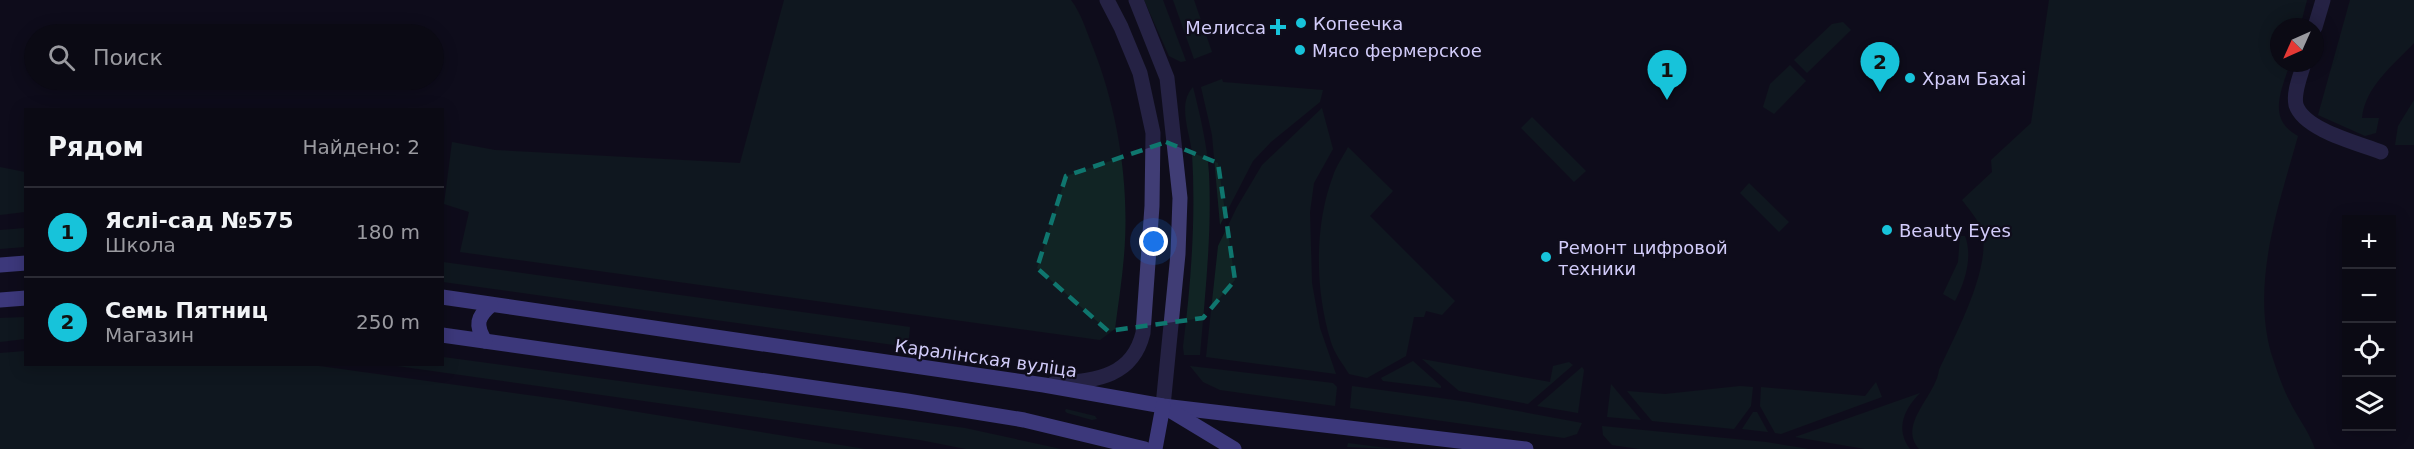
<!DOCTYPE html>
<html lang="ru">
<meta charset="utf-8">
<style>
body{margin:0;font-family:"DejaVu Sans",sans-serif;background:#14131d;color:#f1f3f6}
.controls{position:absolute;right:18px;bottom:18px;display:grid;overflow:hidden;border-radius:0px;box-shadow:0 3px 15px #0003}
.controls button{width:54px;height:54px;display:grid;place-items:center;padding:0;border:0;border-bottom:2px solid #2b2b34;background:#0b0a14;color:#f1f3f6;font:30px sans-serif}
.compass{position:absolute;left:2270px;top:18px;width:54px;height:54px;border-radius:50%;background:#0b0a14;box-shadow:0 3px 15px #0003;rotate:225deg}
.you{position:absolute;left:1154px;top:242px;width:21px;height:21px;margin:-15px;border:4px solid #fff;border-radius:50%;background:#1a73e8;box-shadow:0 0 0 9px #1a73e833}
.badge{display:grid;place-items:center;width:39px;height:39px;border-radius:50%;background:#17c3da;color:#111;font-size:20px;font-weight:700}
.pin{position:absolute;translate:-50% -50px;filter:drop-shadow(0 2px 3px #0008)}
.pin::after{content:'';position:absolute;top:32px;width:21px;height:18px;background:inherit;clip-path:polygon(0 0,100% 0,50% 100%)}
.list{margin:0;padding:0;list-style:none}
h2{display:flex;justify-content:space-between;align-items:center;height:78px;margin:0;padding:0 24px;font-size:26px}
h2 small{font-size:20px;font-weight:400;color:#9a9aa0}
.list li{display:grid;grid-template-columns:39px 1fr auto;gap:18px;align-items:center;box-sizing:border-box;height:90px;padding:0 24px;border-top:2px solid #2b2b34}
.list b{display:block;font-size:22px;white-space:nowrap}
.list p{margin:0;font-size:20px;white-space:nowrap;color:#9a9aa0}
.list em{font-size:20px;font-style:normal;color:#9a9aa0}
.icon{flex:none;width:33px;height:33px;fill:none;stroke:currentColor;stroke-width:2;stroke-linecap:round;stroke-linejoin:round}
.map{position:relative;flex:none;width:2414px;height:449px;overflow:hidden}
.search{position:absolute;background:#0b0a14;box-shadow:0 3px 15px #0003;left:24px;top:24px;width:420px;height:66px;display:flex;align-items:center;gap:15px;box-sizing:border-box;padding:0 21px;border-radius:33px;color:#9a9aa0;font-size:22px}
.panel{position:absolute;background:#0b0a14;box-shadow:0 3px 15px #0003;left:24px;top:108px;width:420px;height:258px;border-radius:0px}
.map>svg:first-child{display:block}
</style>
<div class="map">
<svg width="2414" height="449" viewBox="0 0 2414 449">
<rect width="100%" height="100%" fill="#0f0d1b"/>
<!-- green -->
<g fill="#112424">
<path d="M784 0H1071C1081 13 1086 30 1092 45 1118 110 1130 186 1124 256 1122 281 1118 305 1115 329L1100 340 460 252 469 212 444 204 452 142 495 150 740 163Z"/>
<polygon points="1144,0 1163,0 1186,61 1181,62 1169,56"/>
<polygon points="1173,0 1194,0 1212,52 1194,59"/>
<path d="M2049 0H2307L2300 27H2279V63H2290C2282 90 2266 119 2298 136 2279 205 2251 281 2271 353 2276 368 2282 386 2289 400 2297 417 2309 431 2315 449H1919C1897 424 1936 396 1939 370 1954 337 1996 261 1980 226 1976 217 1968 208 1962 200L1992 172 1991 160 2031 123Z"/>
<path d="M2350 0H2414V43C2393 65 2365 87 2362 118H2379L2376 133 2365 136 2318 115Z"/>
<polygon points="1843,22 1851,30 1807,73 1794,60 1832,24"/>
<polygon points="1790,65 1806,81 1774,114 1763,107 1770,84"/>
<polygon points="1222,79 1223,82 1323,90 1320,102 1271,142 1253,161 1220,225 1212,135 1201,87"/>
<path d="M1193 87C1200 115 1207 144 1209 173 1212 234 1205 295 1200 355H1184L1183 347C1191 283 1196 218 1192 153 1190 133 1177 104 1193 87Z"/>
<polygon points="2414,100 2414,145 2395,145 2398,126"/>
<polygon points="1322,108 1333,149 1314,183 1310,212 1312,283 1320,328 1336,374 1206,357 1218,246 1237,207 1262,165"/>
<polygon points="1532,117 1586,171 1574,182 1521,128"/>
<path d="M1348 147 1393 191 1370 216 1455 301 1442 315 1426 311 1424 317H1414L1406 356 1367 378 1349 374C1343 364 1334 353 1331 342 1315 291 1314 226 1333 176 1336 166 1343 157 1348 147Z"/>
<polygon points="0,167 25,172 25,212 0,215"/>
<polygon points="1749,183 1789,222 1779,232 1740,193"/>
<polygon points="25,228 25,247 0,249 0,230"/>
<path d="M1960 236H1965C1973 257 1965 282 1955 301L1943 294 1958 262Z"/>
<polygon points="443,262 910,327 908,347 443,282"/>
<polygon points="25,317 25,339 0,342 0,318"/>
<polygon points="25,351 26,364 304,364 334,368 564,400 865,449 0,449 0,353"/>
<polygon points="443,357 965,428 1061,449 966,449 920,440 390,365 442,364"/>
<polygon points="1422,359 1550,382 1553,366 1569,362 1573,365 1528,404 1459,391"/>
<polygon points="1413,361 1441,386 1441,388 1383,381 1381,378"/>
<polygon points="1190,366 1333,383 1337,387 1335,406 1220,390 1203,382"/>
<polygon points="1582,367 1584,370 1578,413 1537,406"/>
<polygon points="1876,382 1882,397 1781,434 1775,433 1760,406 1761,387 1865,396"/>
<polygon points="1611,384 1641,420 1607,417"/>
<polygon points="1352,386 1469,402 1582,423 1577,434 1564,438 1350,408"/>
<polygon points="1740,386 1753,387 1751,406 1734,429 1652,421 1627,391 1665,394"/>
<path d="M1920 393C1904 409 1895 429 1910 449H1865L1795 437Z"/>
<polygon points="1066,409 1095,416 1097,419 1092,420 1067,413 1065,411"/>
<polygon points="1753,412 1757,412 1768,432 1742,429"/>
<polygon points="1602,426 1766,442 1809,449 1639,449 1612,445 1603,435"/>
<polygon points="1348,443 1394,449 1347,447"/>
</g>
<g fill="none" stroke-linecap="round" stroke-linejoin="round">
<!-- minor -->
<g stroke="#403d75" stroke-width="15">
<polyline points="1136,0 1167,78 1180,198 1178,254 1163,406"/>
<polyline points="2315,27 2323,0"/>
<path d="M2304 63C2301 75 2293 92 2296 105 2304 130 2358 143 2381 152"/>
<path d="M1053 384C1093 380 1132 379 1143 333L1152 206 1153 133 1140 73 1121 27 1107 0"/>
</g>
<!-- secondary -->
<g stroke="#736df0" stroke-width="15">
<polyline points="0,265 26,263"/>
<polyline points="442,297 1044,385 1163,406 1526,449"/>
<polyline points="0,300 26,298"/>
<polyline points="442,335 907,401 1024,420 1145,449"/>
<path d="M485 341C475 325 477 317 491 305"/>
<polyline points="1168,409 1234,449"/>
<polyline points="1155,449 1163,406"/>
</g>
</g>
<!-- marked area -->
<path d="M0 0H2414V449H0ZM1166 142 1218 163 1235 280 1203 318 1108 331 1037 268 1066 176Z" fill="#0f0d1b" fill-opacity=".55" fill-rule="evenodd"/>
<path fill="none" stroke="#0f766e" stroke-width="4.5" stroke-dasharray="12 8" stroke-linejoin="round" d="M1166 142 1218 163 1235 280 1203 318 1108 331 1037 268 1066 176Z"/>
<!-- markers -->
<g fill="#17c3da" stroke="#0f0d1b" stroke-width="2">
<circle cx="1301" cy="23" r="6"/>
<path d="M1275 18h6v6h6v6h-6v6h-6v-6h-6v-6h6z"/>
<circle cx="1300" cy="50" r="6"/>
<circle cx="1910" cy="78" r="6"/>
<circle cx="1887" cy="230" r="6"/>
<circle cx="1546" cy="257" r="6"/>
</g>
<g text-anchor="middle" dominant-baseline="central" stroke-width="4.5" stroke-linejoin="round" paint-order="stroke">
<!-- poi labels -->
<g font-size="18" fill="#d2ccfa" stroke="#0f0d1b" text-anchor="start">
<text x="1313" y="23">Копеечка</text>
<text x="1266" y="27" text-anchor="end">Мелисса</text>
<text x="1312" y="50">Мясо фермерское</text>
<text x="1922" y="78">Храм Бахаі</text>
<text x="1899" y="230">Beauty Eyes</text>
<text x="1558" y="247">Ремонт цифровой<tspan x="1558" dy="21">техники</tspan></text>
</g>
<!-- street labels -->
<g font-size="18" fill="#d2ccfa" stroke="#0f0d1b">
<text transform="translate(986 358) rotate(8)">Каралінская вуліца</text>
</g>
</g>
</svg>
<div class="controls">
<button>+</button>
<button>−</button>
<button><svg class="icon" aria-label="locate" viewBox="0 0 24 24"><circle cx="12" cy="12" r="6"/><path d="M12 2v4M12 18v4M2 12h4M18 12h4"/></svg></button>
<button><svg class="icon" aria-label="layers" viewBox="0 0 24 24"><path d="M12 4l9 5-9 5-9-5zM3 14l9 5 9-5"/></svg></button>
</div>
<svg class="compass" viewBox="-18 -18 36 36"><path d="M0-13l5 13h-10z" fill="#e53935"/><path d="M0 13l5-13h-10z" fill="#9a9aa0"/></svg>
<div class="you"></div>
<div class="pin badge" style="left:1667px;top:100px">1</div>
<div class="pin badge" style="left:1880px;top:92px">2</div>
<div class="search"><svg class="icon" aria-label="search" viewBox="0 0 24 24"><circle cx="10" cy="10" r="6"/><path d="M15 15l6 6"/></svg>Поиск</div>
<section class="panel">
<h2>Рядом<small>Найдено: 2</small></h2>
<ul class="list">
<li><span class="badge">1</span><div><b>Яслі-сад №575</b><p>Школа</p></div><em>180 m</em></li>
<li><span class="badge">2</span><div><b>Семь Пятниц</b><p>Магазин</p></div><em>250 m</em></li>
</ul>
</section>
</div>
